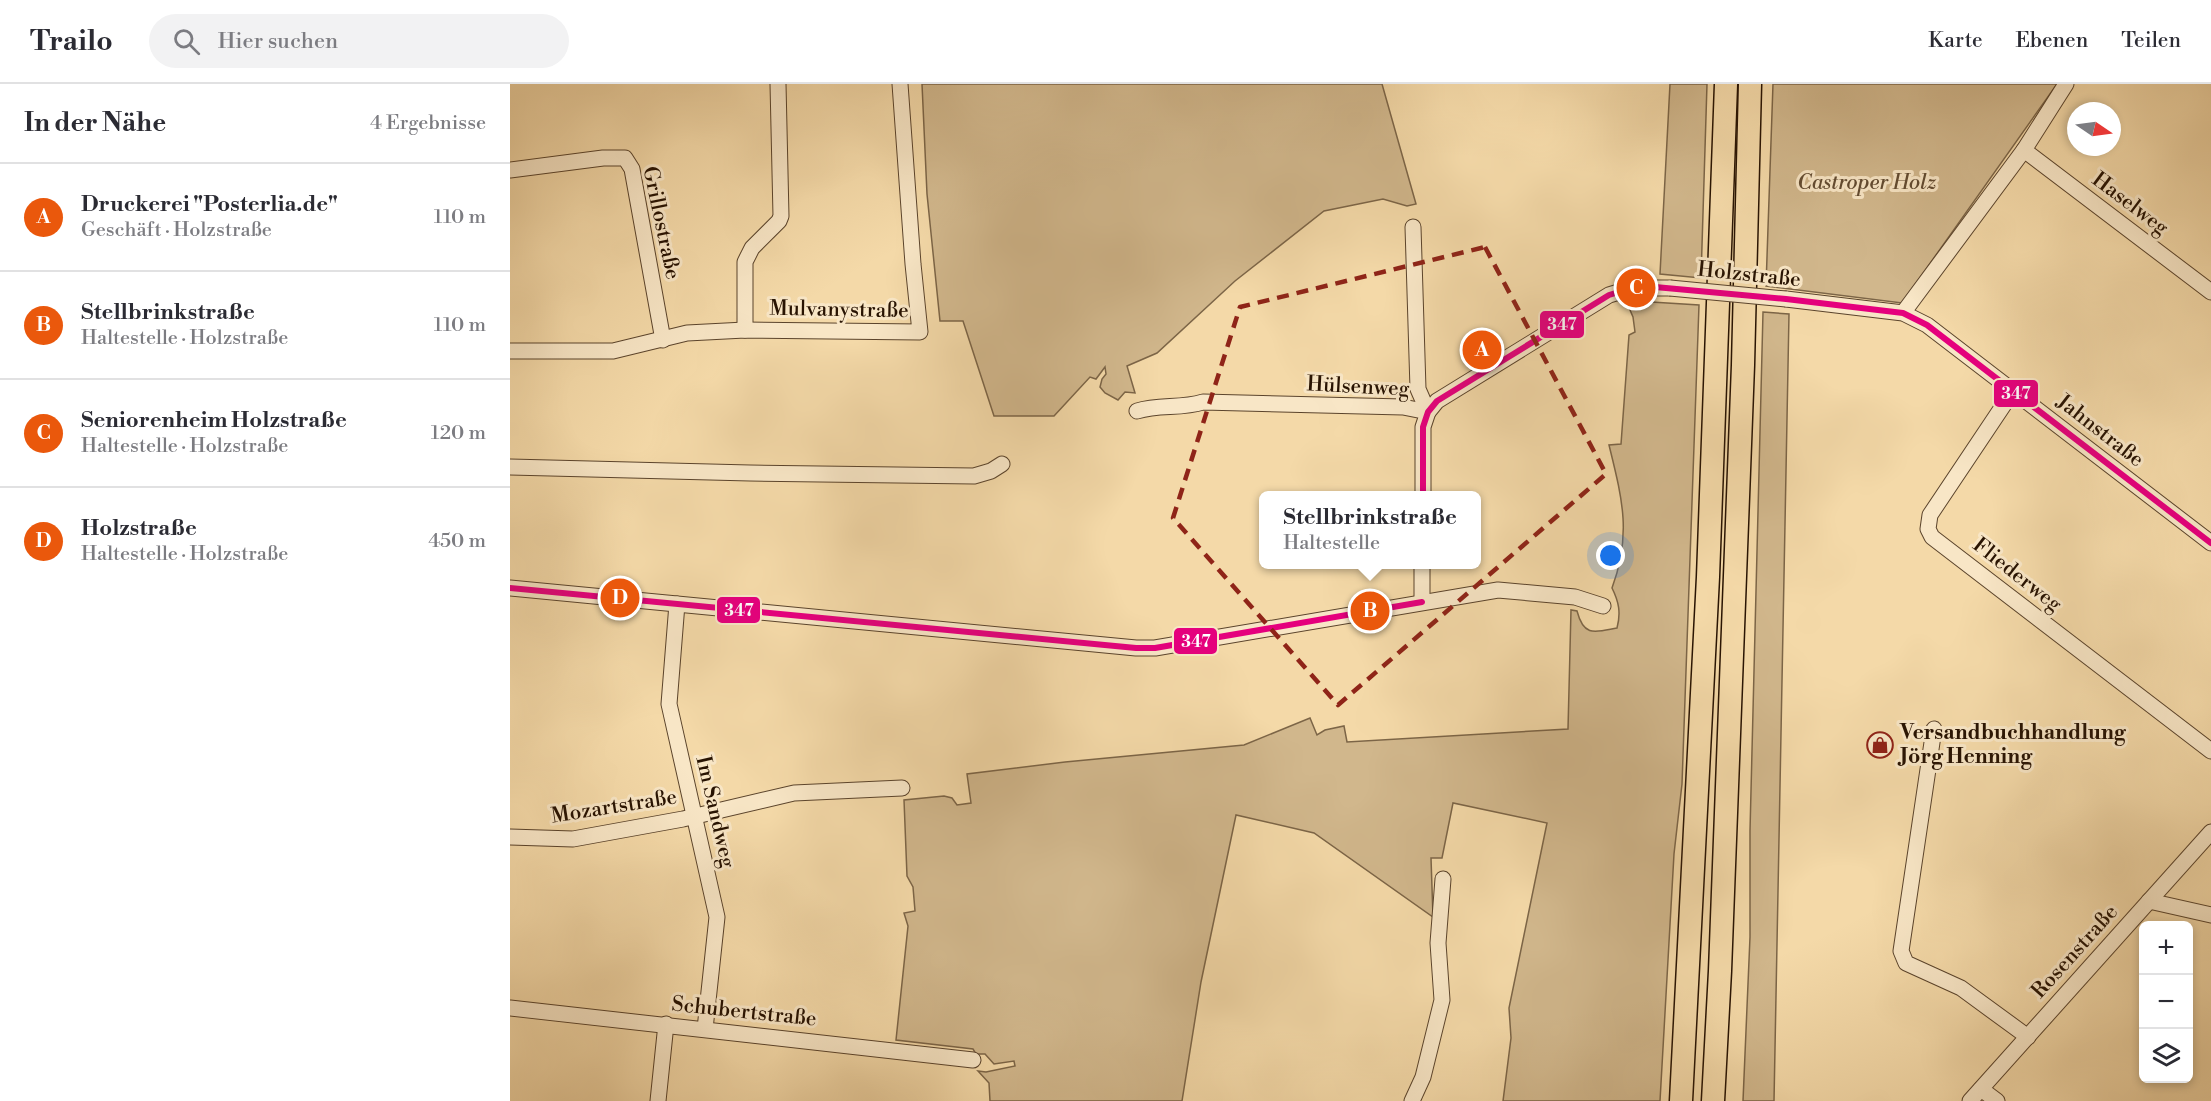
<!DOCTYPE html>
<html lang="de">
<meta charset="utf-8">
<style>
body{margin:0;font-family:"Libre Bodoni",serif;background:#f2f2f3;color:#2b2b33}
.controls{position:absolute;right:18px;bottom:18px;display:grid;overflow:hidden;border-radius:9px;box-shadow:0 3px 9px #0003}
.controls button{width:54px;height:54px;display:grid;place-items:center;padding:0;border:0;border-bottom:2px solid #e1e1e2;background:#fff;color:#2b2b33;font:30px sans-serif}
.compass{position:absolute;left:1557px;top:18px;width:54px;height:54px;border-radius:50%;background:#fff;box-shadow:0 3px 9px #0003;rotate:103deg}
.you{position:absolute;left:1101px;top:472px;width:21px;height:21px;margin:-15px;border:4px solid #fff;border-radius:50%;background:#1a73e8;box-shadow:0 0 0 9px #1a73e833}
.badge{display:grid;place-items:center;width:39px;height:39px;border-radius:50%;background:#ea580c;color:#fff;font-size:20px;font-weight:700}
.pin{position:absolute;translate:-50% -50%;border:3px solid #fff;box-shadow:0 2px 6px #0006}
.popup{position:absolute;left:749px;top:407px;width:222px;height:78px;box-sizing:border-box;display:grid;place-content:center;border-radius:9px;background:#fff;filter:drop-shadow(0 2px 4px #0005);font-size:20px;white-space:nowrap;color:#7c7c81}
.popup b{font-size:22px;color:#2b2b33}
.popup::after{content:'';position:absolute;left:50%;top:100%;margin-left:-12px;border:12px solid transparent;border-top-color:#fff}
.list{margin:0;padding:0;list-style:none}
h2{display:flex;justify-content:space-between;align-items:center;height:78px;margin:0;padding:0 24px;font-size:26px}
h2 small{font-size:20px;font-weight:400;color:#7c7c81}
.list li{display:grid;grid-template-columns:39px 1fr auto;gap:18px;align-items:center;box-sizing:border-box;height:108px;padding:0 24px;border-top:2px solid #e1e1e2}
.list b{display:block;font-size:22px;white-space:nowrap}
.list p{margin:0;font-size:20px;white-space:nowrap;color:#7c7c81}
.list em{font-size:20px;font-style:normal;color:#7c7c81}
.icon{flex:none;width:33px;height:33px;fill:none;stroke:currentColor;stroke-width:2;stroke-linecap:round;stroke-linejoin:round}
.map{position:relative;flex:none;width:1701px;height:1017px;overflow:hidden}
header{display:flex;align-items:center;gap:36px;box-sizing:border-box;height:84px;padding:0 30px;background:#fff;border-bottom:2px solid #e1e1e2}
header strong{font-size:28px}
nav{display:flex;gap:33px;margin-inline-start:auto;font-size:21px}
.search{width:420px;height:54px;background:#f2f2f3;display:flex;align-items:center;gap:15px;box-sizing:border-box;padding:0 21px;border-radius:33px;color:#7c7c81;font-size:22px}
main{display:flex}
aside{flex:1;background:#fff}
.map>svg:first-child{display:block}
</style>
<header>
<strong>Trailo</strong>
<div class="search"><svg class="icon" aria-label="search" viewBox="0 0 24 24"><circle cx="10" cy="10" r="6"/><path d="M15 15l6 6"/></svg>Hier suchen</div>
<nav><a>Karte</a><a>Ebenen</a><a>Teilen</a></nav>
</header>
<main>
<aside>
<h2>In der Nähe<small>4 Ergebnisse</small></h2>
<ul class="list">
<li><span class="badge">A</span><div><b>Druckerei &quot;Posterlia.de&quot;</b><p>Geschäft · Holzstraße</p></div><em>110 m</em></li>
<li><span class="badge">B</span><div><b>Stellbrinkstraße</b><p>Haltestelle · Holzstraße</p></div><em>110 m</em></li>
<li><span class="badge">C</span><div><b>Seniorenheim Holzstraße</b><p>Haltestelle · Holzstraße</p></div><em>120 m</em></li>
<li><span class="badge">D</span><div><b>Holzstraße</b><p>Haltestelle · Holzstraße</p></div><em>450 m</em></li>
</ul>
</aside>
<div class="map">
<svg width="1701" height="1017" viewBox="0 0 1701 1017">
<rect width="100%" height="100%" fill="#f4d9a8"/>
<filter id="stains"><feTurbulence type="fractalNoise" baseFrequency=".00333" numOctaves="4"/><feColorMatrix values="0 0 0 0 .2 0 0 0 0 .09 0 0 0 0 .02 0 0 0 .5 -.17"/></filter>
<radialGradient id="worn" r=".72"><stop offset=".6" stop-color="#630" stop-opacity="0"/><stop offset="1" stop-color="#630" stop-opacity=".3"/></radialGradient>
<!-- green -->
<g fill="#d1b78c" stroke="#7c6547" stroke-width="1.5">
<polygon points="412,0 872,0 906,120 897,122 873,115 814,127 725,197 647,269 617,282 625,309 615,308 608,316 595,309 590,303 592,295 596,290 595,283 586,295 580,293 544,332 484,332 453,237 430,237 417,110"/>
<polygon points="1160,0 1197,0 1191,194 1150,190"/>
<polygon points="1263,0 1547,0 1392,219 1256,202"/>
<path d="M1125 217 1189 221 1172 700 1164 770 1150 1017H993L1001 954 999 924 1037 739 943 719 932 774H921L923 833 804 749 726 731 691 898 672 1017H480L479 999 468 987 476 988 505 982 504 977 484 980 475 970H466L463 965 386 956 398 842 394 829 405 827 403 803 397 792 394 716 434 712 442 714 447 721 461 719 457 690 555 678 734 661 800 634 807 651 815 646 834 642 837 658 1058 645 1061 526 1067 527C1074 554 1086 548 1107 544 1111 529 1109 518 1102 504 1122 450 1112 414 1099 361L1111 360 1119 251 1125 248 1123 233 1117 219Z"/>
<polygon points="1253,228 1279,230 1264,1017 1233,1017 1240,853 1240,747"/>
</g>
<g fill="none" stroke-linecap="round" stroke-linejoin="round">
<!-- minor casing -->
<g stroke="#5b442c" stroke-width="17">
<g id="minor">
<polyline points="1514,66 1701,208"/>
<polyline points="0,86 93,74 115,74 122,85 153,256"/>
<polyline points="903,143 908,305 918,328"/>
<polyline points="1276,215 1393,229 1417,241 1701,459"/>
<polyline points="1393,229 1514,66 1556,0"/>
<polyline points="235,246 235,178 242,164 269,137 271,132 268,0"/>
<polyline points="0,267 103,267 177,249 235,246 410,248 403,180 390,0"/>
<polyline points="1503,307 1420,431 1418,445 1422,453 1701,667"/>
<path d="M627 327C649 320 671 325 693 318L893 323 918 328"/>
<polyline points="0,383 240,389 464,392 481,387 492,380"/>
<polyline points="913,412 913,343 918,328 927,317 1099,211 1122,204 1160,204"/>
<polyline points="0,504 626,564 645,564 988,506 1065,513 1093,522"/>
<polyline points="912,518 912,480"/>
<polyline points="167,520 159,620 207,833 195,945"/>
<polyline points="1424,645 1391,867 1396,879 1451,904 1518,953"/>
<polyline points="0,753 63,755 173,735 284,709 392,704"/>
<polyline points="1639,817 1701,831"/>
<polyline points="0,924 463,976"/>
<polyline points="1471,1005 1487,1017"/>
<polyline points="148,1017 156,940"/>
<polyline points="902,1017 913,993 932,916 928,859 933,795"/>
<polyline points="1460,1017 1701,748"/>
</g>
</g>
<!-- highway casing -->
<g stroke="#281302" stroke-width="25">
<g id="highway">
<polyline points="1171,1017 1198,493 1216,0"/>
<polyline points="1203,1017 1210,887 1233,281 1240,0"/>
</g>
</g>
<!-- minor -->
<use href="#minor" stroke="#f8e6c6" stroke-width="15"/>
<!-- highway -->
<use href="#highway" stroke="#f4d9a8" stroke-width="22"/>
<!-- minor-bridge casing -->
<g stroke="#5b442c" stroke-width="17" stroke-linecap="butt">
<polyline id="minor-bridge" points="1160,204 1276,215"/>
</g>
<!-- minor-bridge -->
<use href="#minor-bridge" stroke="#f8e6c6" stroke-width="15"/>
<!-- bus-1 casing -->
<g stroke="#f8e6c6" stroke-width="10">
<g id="bus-1">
<polyline points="913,412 913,343 918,328 927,317 1099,211 1122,204 1145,203 1276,215 1393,229 1417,241 1701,459"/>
<polyline points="0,504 626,564 645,564 912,518"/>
</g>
</g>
<!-- bus-1 -->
<use href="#bus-1" stroke="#e5007d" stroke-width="6"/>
</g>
<!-- marked area -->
<path fill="none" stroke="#8f2418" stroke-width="4.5" stroke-dasharray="12 8" stroke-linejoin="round" d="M975 163 1096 390 828 621 663 434 730 223Z"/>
<!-- icons -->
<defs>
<g id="shop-ring" transform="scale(1.35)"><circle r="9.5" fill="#f8e6c6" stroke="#8f2418" stroke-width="1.5"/><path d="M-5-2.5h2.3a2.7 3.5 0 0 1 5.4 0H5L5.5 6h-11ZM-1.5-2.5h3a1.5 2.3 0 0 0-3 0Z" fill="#8f2418"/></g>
</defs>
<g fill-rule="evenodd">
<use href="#shop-ring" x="1370" y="661"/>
</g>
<g text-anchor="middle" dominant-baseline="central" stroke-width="6" stroke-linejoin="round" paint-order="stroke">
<!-- park labels -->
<g font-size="21" font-style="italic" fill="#634c32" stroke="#f8e6c6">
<text x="1357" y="99">Castroper Holz</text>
</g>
<!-- street labels -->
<g font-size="21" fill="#281302" stroke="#f8e6c6">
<text transform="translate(1620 120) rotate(37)">Haselweg</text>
<text transform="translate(151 139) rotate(78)">Grillostraße</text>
<text transform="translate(1239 191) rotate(6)">Holzstraße</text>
<text transform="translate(329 226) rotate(1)">Mulvanystraße</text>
<text transform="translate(848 303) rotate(3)">Hülsenweg</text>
<text transform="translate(1590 347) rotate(38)">Jahnstraße</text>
<text transform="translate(1507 491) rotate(38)">Fliederweg</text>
<text transform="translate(104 723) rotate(-9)">Mozartstraße</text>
<text transform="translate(205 728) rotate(77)">Im Sandweg</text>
<text transform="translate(1565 868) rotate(-48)">Rosenstraße</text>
<text transform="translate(234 928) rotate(6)">Schubertstraße</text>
</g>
<!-- poi labels -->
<g font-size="21" font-weight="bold" fill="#281302" stroke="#f8e6c6" text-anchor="start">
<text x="1390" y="649">Versandbuchhandlung<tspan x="1390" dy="24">Jörg Henning</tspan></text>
</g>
</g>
<g stroke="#f8e6c6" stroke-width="2">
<rect x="1029" y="226" width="46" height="29" rx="6" fill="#e5007d"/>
<rect x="1483" y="295" width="46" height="29" rx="6" fill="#e5007d"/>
<rect x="206" y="512" width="45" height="28" rx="6" fill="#e5007d"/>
<rect x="663" y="543" width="45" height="28" rx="6" fill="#e5007d"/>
</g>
<g font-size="16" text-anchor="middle" font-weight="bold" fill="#fff">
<text x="1052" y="246">347</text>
<text x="1506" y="315">347</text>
<text x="229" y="532">347</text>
<text x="686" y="563">347</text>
</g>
<rect width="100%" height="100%" filter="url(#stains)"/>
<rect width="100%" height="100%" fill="url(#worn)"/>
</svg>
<div class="controls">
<button>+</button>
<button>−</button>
<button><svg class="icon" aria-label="layers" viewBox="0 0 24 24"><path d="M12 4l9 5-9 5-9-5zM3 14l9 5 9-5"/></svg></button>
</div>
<svg class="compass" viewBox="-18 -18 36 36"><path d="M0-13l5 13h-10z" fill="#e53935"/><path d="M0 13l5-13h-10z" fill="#7c7c81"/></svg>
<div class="you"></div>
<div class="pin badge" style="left:972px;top:266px">A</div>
<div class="pin badge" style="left:860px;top:527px">B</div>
<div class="popup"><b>Stellbrinkstraße</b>Haltestelle</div>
<div class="pin badge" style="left:1126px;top:204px">C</div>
<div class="pin badge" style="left:110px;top:514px">D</div>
</div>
</main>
